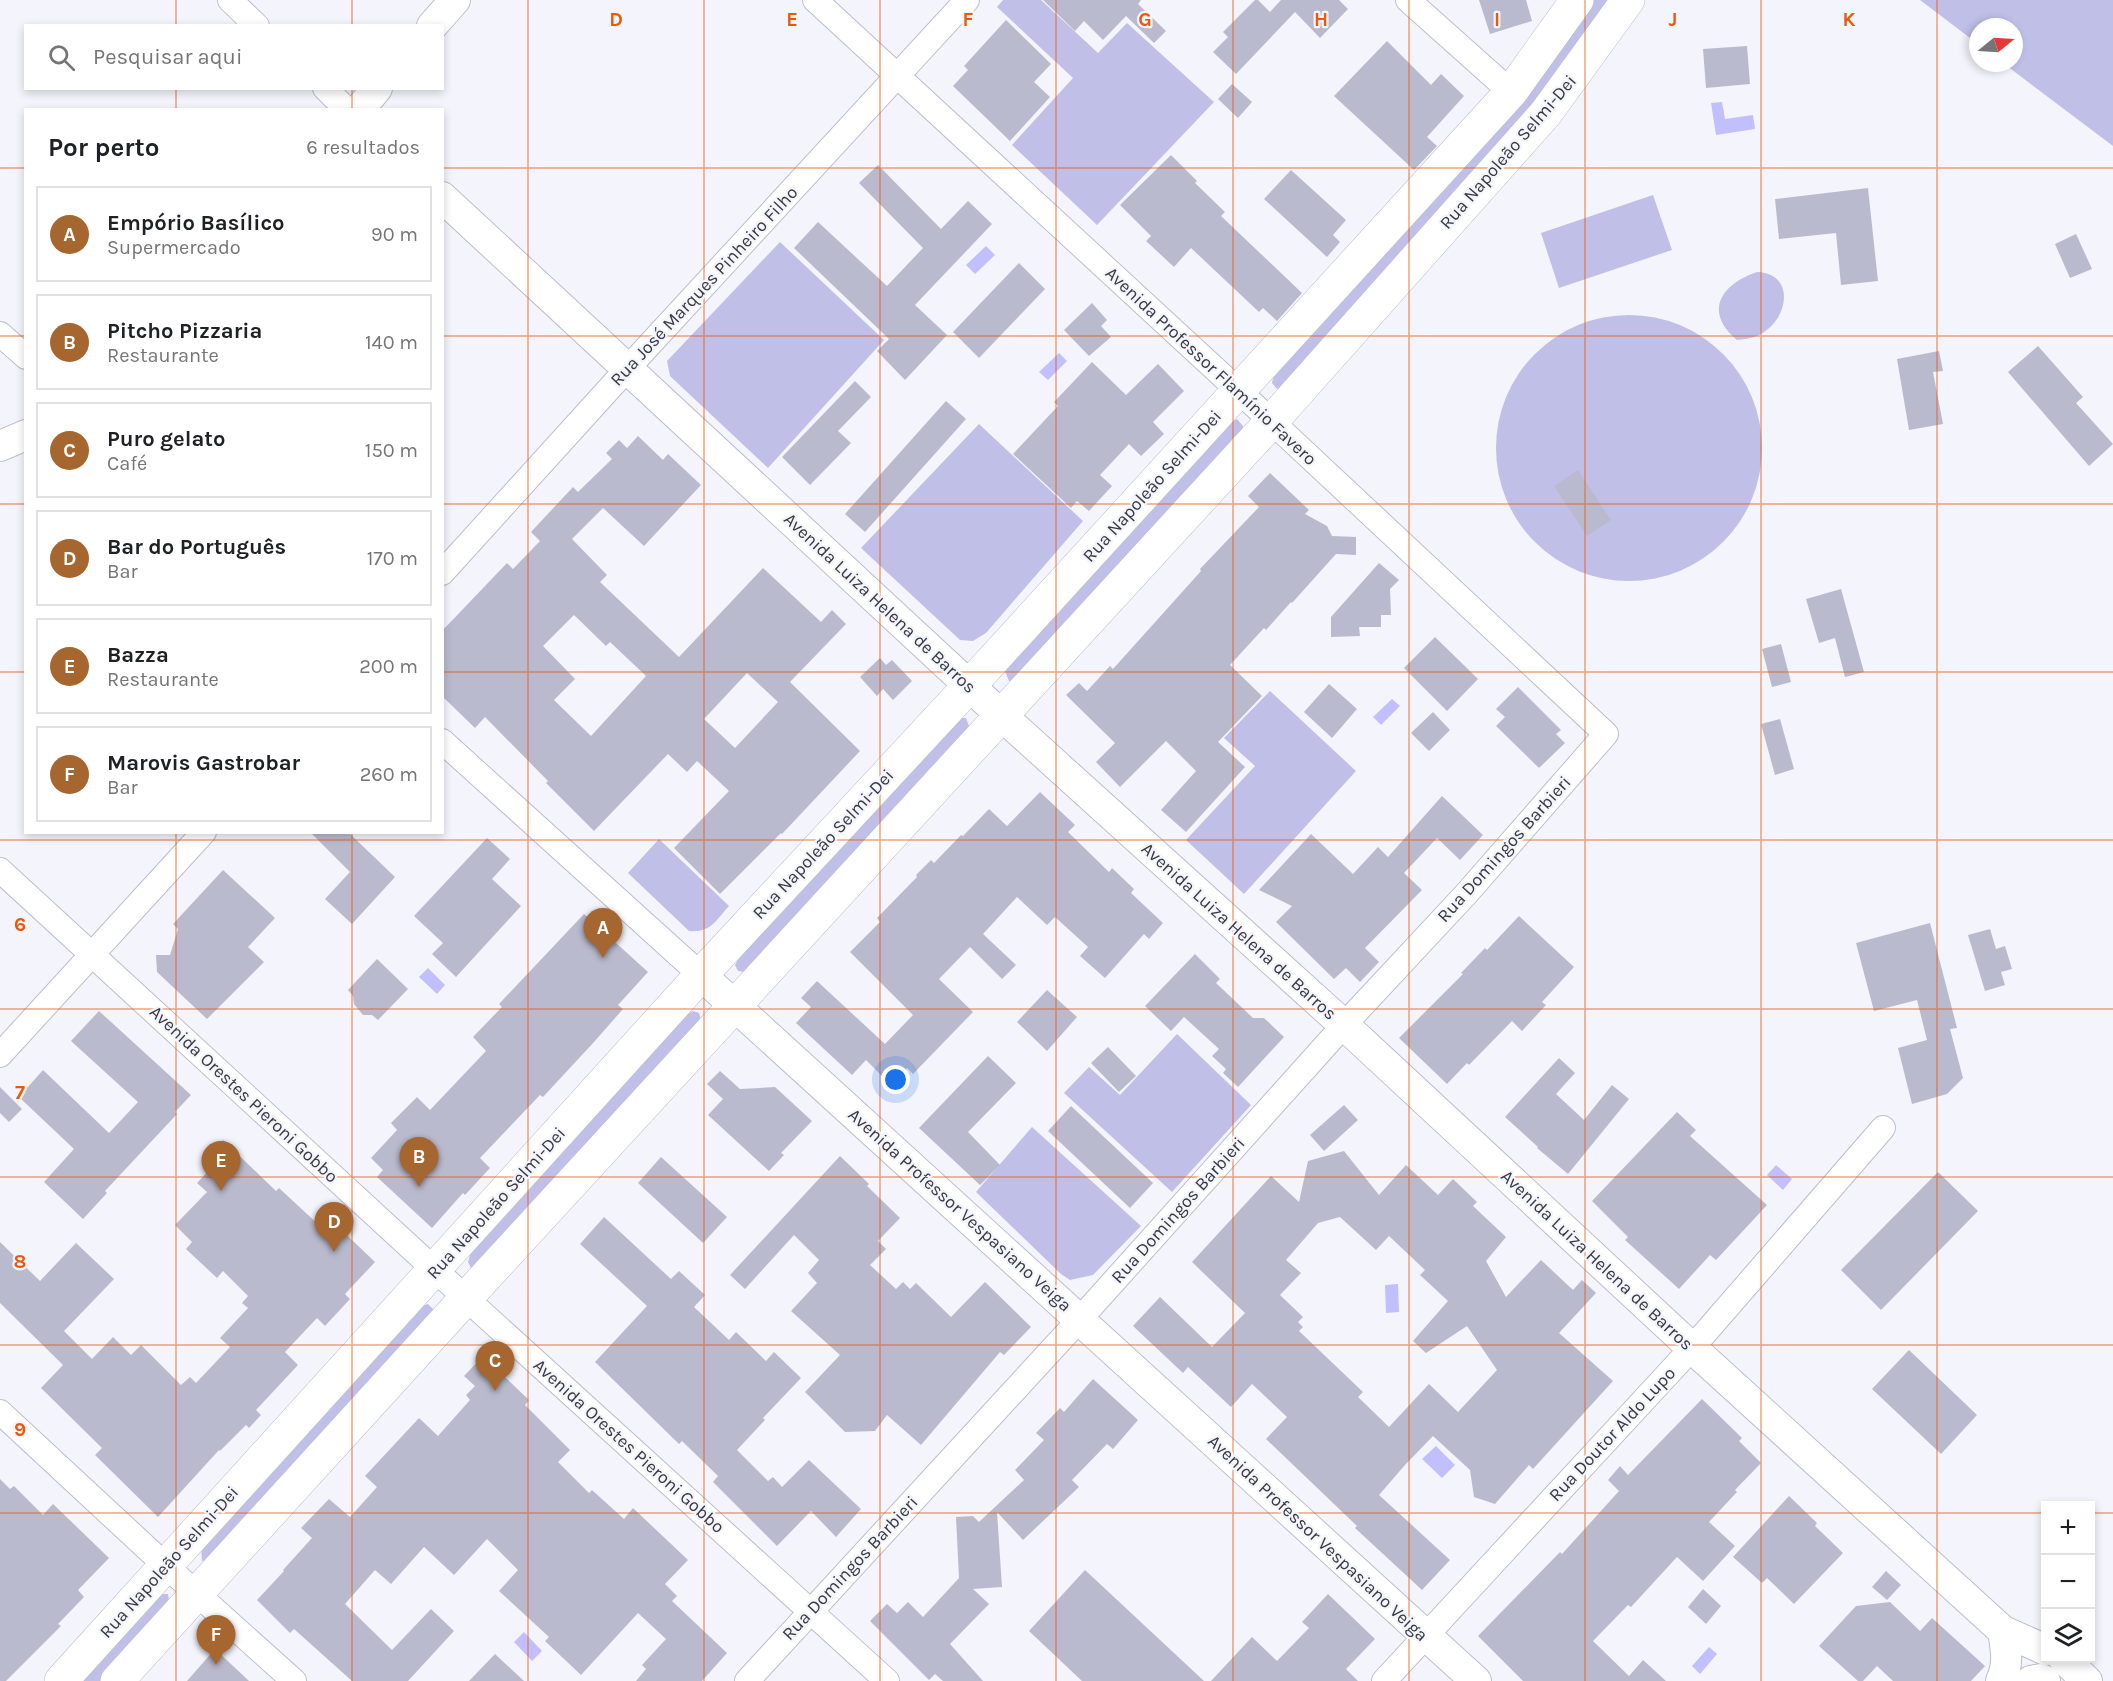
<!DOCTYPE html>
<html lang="pt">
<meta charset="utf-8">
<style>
body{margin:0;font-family:Karla,sans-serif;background:#f6f6f6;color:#202124}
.controls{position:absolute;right:18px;bottom:18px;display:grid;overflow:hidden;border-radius:0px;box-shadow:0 3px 9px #0003}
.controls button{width:54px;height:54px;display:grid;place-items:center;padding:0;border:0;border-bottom:2px solid #e0e0e0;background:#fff;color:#202124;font:30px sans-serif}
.compass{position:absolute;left:1969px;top:18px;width:54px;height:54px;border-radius:50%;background:#fff;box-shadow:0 3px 9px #0003;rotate:72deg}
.you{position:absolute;left:896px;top:1080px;width:21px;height:21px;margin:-15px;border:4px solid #fff;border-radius:50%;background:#1a73e8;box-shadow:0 0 0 9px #1a73e833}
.badge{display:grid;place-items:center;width:39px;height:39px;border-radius:50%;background:#a66630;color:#fff;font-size:20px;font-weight:700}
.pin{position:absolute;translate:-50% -50px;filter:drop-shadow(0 2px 3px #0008)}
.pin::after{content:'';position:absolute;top:32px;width:21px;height:18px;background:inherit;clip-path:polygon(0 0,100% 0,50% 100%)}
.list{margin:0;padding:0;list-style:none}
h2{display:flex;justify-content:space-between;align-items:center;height:78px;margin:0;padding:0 24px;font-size:26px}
h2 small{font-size:20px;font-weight:400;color:#757577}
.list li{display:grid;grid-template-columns:39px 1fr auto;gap:18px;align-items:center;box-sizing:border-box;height:96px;margin:0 12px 12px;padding:0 12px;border:2px solid #e0e0e0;border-radius:0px}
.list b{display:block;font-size:22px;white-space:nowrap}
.list p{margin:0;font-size:20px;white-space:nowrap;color:#757577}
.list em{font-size:20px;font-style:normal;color:#757577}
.icon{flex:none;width:33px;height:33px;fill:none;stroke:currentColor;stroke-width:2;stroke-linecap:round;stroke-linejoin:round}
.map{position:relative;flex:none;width:2113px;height:1681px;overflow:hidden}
.search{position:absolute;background:#fff;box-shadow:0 3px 9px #0003;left:24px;top:24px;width:420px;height:66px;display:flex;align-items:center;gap:15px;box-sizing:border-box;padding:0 21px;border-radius:0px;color:#757577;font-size:22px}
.panel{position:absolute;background:#fff;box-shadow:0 3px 9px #0003;left:24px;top:108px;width:420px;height:726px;border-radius:0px}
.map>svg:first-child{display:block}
</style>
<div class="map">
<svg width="2113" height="1681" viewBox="0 0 2113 1681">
<rect width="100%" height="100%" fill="#f4f4fc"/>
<!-- green -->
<g fill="#c0bfe8">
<polygon points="1003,0 1041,0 1098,53 1127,23 1214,102 1097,225 1012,145 1073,78 997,7"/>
<polygon points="1592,0 1617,0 1599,29 1287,385 1277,389 1272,383 1274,374"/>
<polygon points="1920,0 2113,0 2113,146 2003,63 2014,63 2014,27 1978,27 1978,44"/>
<polygon points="1653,195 1672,250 1559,288 1541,233"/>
<polygon points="780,242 884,340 768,468 670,376 667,361"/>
<path d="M1757 272C1792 273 1790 311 1768 329 1759 337 1748 339 1737 340 1703 312 1721 284 1757 272Z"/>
<circle cx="1629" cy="448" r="133"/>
<polygon points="1237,419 1243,426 1242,437 1019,679 1009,681 1005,671 1222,427"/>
<polygon points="979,424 1083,521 986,633 973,641 960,640 861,548"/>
<polygon points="1270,691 1356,771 1244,894 1186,840 1255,766 1224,738"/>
<polygon points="958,718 966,718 969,726 967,733 745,972 738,971 735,965 741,955"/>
<path d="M659 839 729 906C716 920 711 933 689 931L628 873Z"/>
<polygon points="693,1011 699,1013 702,1023 472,1270 468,1262 472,1248 684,1016"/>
<polygon points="1177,1034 1251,1105 1172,1192 1064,1093 1089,1067 1120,1095"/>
<polygon points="1032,1127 1141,1226 1093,1275 1070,1280 1061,1274 976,1192"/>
<polygon points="428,1304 433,1309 433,1319 214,1558 202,1561 201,1547 418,1307"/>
<polygon points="156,1594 168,1594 170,1607 102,1681 77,1681"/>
</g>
<!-- water -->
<g fill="#c1bffd">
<polygon points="1722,102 1725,119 1753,115 1755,129 1716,135 1711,103"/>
<polygon points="986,246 995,255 975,274 966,265"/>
<polygon points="1059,353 1067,361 1048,380 1039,372"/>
<polygon points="1392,699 1400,706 1381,725 1373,717"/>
<polygon points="428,968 445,985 437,994 419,977"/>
<polygon points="1776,1165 1792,1179 1783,1190 1767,1175"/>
<polygon points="1398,1284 1399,1312 1386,1313 1385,1285"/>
<polygon points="1436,1446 1455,1465 1442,1478 1422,1459"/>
<polygon points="524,1632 542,1651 532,1661 514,1642"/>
<polygon points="1709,1647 1717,1654 1700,1674 1692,1666"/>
</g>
<!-- building -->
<g fill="#babace" fill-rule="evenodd">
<polygon points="1043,0 1141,0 1138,4 1166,31 1154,43 1126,16 1103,40 1084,21 1075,31"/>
<polygon points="1255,0 1258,0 1270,12 1281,0 1339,0 1348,9 1320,38 1295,12 1236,74 1213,52 1228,37 1223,32"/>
<polygon points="1479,0 1526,0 1532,21 1490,34"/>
<polygon points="1006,20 1051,64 1034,82 1050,97 1010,141 953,86 968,70 964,66"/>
<polygon points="1387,41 1431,85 1441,74 1464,96 1427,137 1437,146 1414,170 1334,96"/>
<polygon points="1747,46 1750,84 1706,88 1703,49"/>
<polygon points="1232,84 1252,102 1238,118 1218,99"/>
<polygon points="1171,155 1197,181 1195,183 1225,212 1221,216 1302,293 1277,321 1263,308 1259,312 1191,248 1174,267 1146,241 1151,236 1120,205"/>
<polygon points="878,165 941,229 968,201 992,224 915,305 947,335 905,380 877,351 889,339 794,248 818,222 887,286 923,248 859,183"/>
<polygon points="1291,170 1346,220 1333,235 1340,242 1327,257 1264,199"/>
<polygon points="1868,188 1878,281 1841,285 1836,233 1779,239 1775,199"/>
<polygon points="2076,234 2092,269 2070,278 2055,244"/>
<polygon points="1019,263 1045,289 979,358 953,332"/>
<polygon points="1092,303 1107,320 1101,326 1111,337 1089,356 1064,330"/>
<polygon points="2038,346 2083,397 2076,403 2113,444 2089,466 2008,372"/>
<polygon points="1939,351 1943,371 1933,372 1943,424 1909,430 1897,359"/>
<polygon points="1092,362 1126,395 1158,364 1184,391 1153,422 1164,434 1141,456 1129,444 1100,475 1112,486 1089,511 1077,501 1071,508 1013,454 1058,406 1054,402"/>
<polygon points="855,381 871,397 838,431 851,443 810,485 782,457"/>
<polygon points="946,401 966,419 865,532 845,514"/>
<path d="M638 436 663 460 668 454 701 485 644 546 603 508 572 539 607 575 600 582 679 657 763 568 821 622 832 610 846 624 790 682 860 751 782 834 781 833 720 894 674 848 729 791 697 761 687 772 668 754 594 831 546 783 548 781 485 717 475 728 442 696V631L507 563 513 569 540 541 531 532 573 487 578 492 612 459 606 453 619 440 627 448ZM574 615 606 646 610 642 646 676 591 736 554 700 575 679 543 646ZM747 673 778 702 735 748 704 719Z"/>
<polygon points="1578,470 1611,520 1587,536 1554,486"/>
<polygon points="1270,473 1309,510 1305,514 1327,526 1332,536 1356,537 1356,555 1336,554 1292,603 1291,602 1266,630 1264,628 1230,665 1262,696 1218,742 1245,767 1186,832 1161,810 1196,771 1166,741 1120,787 1096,762 1115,743 1066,695 1079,683 1087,691 1110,666 1113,669 1201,571 1200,569 1259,507 1248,496"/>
<polygon points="1379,563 1399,580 1390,589 1391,615 1381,615 1381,627 1359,627 1360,636 1331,637 1331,617"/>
<polygon points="1841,589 1864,672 1845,677 1835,638 1819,643 1806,599"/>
<polygon points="1435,637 1478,679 1447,711 1404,668"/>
<polygon points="1781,644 1791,682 1772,687 1762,649"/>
<polygon points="880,658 886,665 892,660 912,681 893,700 883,689 877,696 860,677"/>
<polygon points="1329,684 1357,709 1332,738 1304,712"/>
<polygon points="1518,687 1561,730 1556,734 1565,743 1539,768 1496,726 1505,717 1496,709"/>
<polygon points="1433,712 1450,730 1429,751 1411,733"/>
<polygon points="1780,719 1794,769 1775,775 1761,724"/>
<polygon points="1040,792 1075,825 1068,832 1109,872 1112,868 1134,889 1131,893 1163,923 1149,939 1144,934 1105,978 1080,956 1088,947 1055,917 1047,925 1017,897 983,934 1016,965 1002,979 970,947 939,979 973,1012 913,1074 907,1068 891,1085 866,1060 852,1075 796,1023 811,1007 801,998 817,981 885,1044 913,1015 850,952 880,922 877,918 917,877 916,875 931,860 934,863 961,835 963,836 989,809 1007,826"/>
<polygon points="1442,796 1483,835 1460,860 1437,838 1404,873 1422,890 1365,948 1379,962 1360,982 1346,968 1334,979 1276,922 1292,906 1259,890 1311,834 1353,874 1378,847 1388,857"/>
<polygon points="310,832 348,832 395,877 352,924 325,899 350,872"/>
<polygon points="487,838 510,859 492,879 521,906 456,977 432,954 443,943 414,916"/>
<polygon points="223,870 275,918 248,947 264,962 207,1019 157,972 156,955 170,955 178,929 173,924"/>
<polygon points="584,914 648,972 618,1005 623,1009 594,1042 543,1097 540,1095 480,1158 490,1168 465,1195 463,1193 432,1228 377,1177 383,1170 371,1158 397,1130 391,1123 417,1097 430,1110 486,1051 473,1037 502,1007 499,1004"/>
<polygon points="1519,916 1574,967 1542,1002 1546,1005 1522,1031 1512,1021 1469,1065 1467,1063 1447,1084 1399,1038 1463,974 1461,973 1485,948 1487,950"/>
<polygon points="1930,923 1957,1028 1950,1029 1963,1078 1947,1094 1912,1104 1898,1048 1927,1040 1917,1000 1874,1011 1856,943"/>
<polygon points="1990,929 1996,949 2005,946 2012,969 2001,972 2005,985 1985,991 1968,935"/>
<polygon points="1195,954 1220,979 1216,983 1253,1018 1264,1018 1284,1037 1238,1087 1223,1073 1226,1069 1212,1056 1219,1049 1184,1017 1171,1031 1145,1006"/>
<polygon points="377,959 408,989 378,1020 372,1015 363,1015 354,1004 353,996 348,990"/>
<polygon points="1047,990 1077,1017 1047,1051 1017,1022"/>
<polygon points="99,1011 191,1095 175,1112 177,1114 105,1191 107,1193 83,1219 44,1182 74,1149 19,1097 43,1070 109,1133 138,1102 71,1041"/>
<polygon points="1108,1047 1136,1076 1119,1092 1091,1063"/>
<polygon points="988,1056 1016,1083 968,1132 1000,1165 980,1185 919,1128"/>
<polygon points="1559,1058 1575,1073 1556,1094 1584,1120 1612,1085 1629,1099 1568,1174 1537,1148 1538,1147 1505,1117"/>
<polygon points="720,1071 740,1089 775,1087 812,1121 781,1153 784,1155 769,1171 708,1115 723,1099 707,1084"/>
<polygon points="0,1087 22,1109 9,1122 0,1113"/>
<polygon points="1344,1105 1358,1120 1324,1151 1310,1135"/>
<polygon points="1071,1106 1153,1183 1130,1208 1048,1131"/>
<polygon points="1677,1112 1696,1130 1690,1136 1767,1205 1716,1260 1710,1255 1679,1289 1625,1240 1628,1237 1592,1201"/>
<polygon points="223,1140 276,1191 279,1188 321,1227 329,1218 375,1262 345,1294 350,1299 325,1326 317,1318 285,1352 298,1365 256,1410 261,1415 249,1428 246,1425 220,1451 219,1450 158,1517 95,1455 102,1448 41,1388 63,1365 0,1303 0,1242 40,1281 76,1243 114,1279 64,1331 92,1359 113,1337 131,1355 141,1345 181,1385 190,1377 196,1383 230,1347 220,1338 248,1308 242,1303 248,1296 223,1271 217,1278 186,1249 192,1242 175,1225 207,1192 197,1183 210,1169 202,1162"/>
<path d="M1344 1151 1379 1195 1406 1165 1438 1195 1453 1179 1477 1202 1473 1206 1506 1237 1486 1261 1506 1297 1541 1260 1573 1290 1582 1280 1596 1293 1559 1333 1613 1381 1533 1469 1529 1465 1495 1504 1474 1497 1470 1470 1433 1436 1405 1465 1379 1495 1450 1560 1422 1590 1355 1528 1357 1526 1266 1439 1287 1417 1252 1384 1231 1407 1188 1367 1183 1373 1133 1326 1160 1297 1212 1347 1245 1313 1192 1262 1271 1176 1299 1202 1308 1161ZM1340 1217 1376 1250 1389 1236 1425 1270 1420 1275 1448 1301 1413 1341 1426 1353 1467 1326 1497 1370 1458 1412 1429 1384 1389 1427 1358 1397 1363 1392 1299 1331 1303 1327 1298 1322 1303 1317 1280 1295 1301 1273 1286 1260 1318 1223Z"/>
<polygon points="840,1156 869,1184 867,1186 900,1218 878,1241 886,1249 870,1265 896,1289 903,1282 910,1289 916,1283 951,1317 985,1282 1031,1327 1004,1355 1000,1352 921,1445 887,1415 875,1431 845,1432 805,1392 840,1355 791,1311 817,1283 808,1273 819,1260 794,1235 745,1289 730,1275"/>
<polygon points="661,1157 727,1217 703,1243 638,1183"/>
<polygon points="1938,1172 1978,1211 1881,1310 1841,1270"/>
<polygon points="604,1217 671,1279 679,1271 705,1295 694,1307 729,1340 736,1332 766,1361 774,1352 801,1378 763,1418 765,1420 737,1450 768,1481 773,1477 782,1487 809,1460 861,1509 836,1537 811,1511 777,1546 713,1482 718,1476 682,1441 679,1444 595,1362 647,1306 580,1244"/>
<polygon points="1909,1350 1977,1415 1941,1454 1872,1389"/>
<polygon points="483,1356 529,1400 525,1405 570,1450 558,1462 589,1493 592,1490 624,1519 633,1508 688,1560 665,1584 677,1596 672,1601 727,1653 702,1681 636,1681 646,1669 642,1665 666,1639 638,1613 581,1675 545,1641 549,1637 499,1591 518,1570 487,1539 454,1575 424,1547 391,1584 375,1570 345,1604 392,1650 431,1609 454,1631 408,1681 352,1681 294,1629 290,1633 257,1600 284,1571 283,1570 312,1538 301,1528 329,1499 350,1517 377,1487 365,1476 419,1418 438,1436 470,1400 466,1395 475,1386 464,1376"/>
<polygon points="1093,1379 1138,1420 1113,1449 1107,1444 1072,1480 1079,1487 1023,1540 997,1512 1002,1587 973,1589 989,1604 950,1644 983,1681 943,1681 935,1674 929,1680 870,1621 887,1604 897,1613 908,1602 923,1617 959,1578 956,1517 973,1516 979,1522 1024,1480 1015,1470 1044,1440 1036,1433 1060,1408 1064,1412"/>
<polygon points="1702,1399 1742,1438 1739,1441 1761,1463 1735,1490 1737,1492 1709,1522 1735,1546 1703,1581 1677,1557 1631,1607 1628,1605 1593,1641 1629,1676 1643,1660 1666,1681 1523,1681 1478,1636 1560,1552 1562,1554 1619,1491 1608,1480 1620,1466 1628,1475"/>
<polygon points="0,1479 10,1489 14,1486 43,1515 53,1504 109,1558 78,1590 84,1597 58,1624 61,1626 6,1681 0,1681"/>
<polygon points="1789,1496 1817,1523 1815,1526 1843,1553 1794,1604 1767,1578 1762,1583 1733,1557"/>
<polygon points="1085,1570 1204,1681 1082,1681 1029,1631"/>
<polygon points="1886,1571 1901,1585 1887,1600 1872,1587"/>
<polygon points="1703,1589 1721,1606 1706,1624 1688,1607"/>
<polygon points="1328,1594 1375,1639 1346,1669 1358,1681 1211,1681 1252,1637 1277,1661 1309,1628 1302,1622"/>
<polygon points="1890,1602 1920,1631 1932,1618 1985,1666 1971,1681 1893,1681 1877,1666 1863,1681 1858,1681 1819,1646 1856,1606"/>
<polygon points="215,1649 249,1681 187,1681"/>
<polygon points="495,1654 524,1681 469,1681"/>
</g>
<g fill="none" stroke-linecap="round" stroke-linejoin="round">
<!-- minor casing -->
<g stroke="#bdbdd0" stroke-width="26">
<g id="minor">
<polyline points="230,0 257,26"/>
<polyline points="1408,0 1511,92"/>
<polyline points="325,88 347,110"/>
<polyline points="0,334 26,357"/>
<polyline points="442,573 628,368 967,0"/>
<polyline points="442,741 701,975"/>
<polyline points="0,870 435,1270 887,1681"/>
<polyline points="0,1055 204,832"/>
<polyline points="0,1412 166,1566 294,1681"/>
<polyline points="747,1681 1080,1319 1344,1025 1467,893 1606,734 1239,391 815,0"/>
<polyline points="1384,1681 1692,1348 1883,1128"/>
</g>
</g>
<!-- tertiary casing -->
<g stroke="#bdbdd0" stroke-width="32">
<g id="tertiary">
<polyline points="432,26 455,0"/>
<polyline points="359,110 377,88"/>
<polyline points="442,197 1001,715 1344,1025 1692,1348 2003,1631 2046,1650"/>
<polyline points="0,446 26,435"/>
<polyline points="701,975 1476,1681"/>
<polyline points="2063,1658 2087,1681"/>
<path d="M2001 1681C2009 1664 2006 1649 2003 1631"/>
<polyline points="2031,1681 2041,1679 2045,1681"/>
</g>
</g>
<!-- secondary casing -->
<g stroke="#bdbdd0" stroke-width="34">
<g id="secondary">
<polyline points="61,1681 701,975 970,685 1511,92 1577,0"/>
<polyline points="117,1681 467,1297 1271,422 1546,113 1628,0"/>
</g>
</g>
<!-- minor -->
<use href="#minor" stroke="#fff" stroke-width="24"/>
<!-- tertiary -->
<use href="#tertiary" stroke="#fff" stroke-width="30"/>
<!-- secondary -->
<use href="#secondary" stroke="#fff" stroke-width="33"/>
</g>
<!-- grid -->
<path fill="none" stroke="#e8590c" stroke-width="1.5" stroke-opacity="0.55" d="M176 0V26M352 0V26M528 0V1681M704 0V1681M880 0V1681M1056 0V1681M1233 0V1681M1409 0V1681M1585 0V1681M1761 0V1681M1937 0V1681M176 88V110M352 88V110M0 168H26M442 168H2113M0 336H26M442 336H2113M0 504H26M442 504H2113M0 672H26M442 672H2113M176 832V1681M352 832V1681M0 840H2113M0 1009H2113M0 1177H2113M0 1345H2113M0 1513H2046M2090 1513H2113"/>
<g text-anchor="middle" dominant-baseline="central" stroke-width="4.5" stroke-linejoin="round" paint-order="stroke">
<!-- street labels -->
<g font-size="18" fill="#393940" stroke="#f4f4fc">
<text transform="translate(1508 152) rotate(-49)">Rua Napoleão Selmi-Dei</text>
<text transform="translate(704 286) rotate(-47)">Rua José Marques Pinheiro Filho</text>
<text transform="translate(1211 366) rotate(43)">Avenida Professor Flamínio Favero</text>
<text transform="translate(1152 486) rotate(-48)">Rua Napoleão Selmi-Dei</text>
<text transform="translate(880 603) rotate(43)">Avenida Luiza Helena de Barros</text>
<text transform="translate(823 844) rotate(-47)">Rua Napoleão Selmi-Dei</text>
<text transform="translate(1504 849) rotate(-48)">Rua Domingos Barbieri</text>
<text transform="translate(1239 931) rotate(42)">Avenida Luiza Helena de Barros</text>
<text transform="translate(244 1094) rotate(43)">Avenida Orestes Pieroni Gobbo</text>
<text transform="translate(496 1203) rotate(-48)">Rua Napoleão Selmi-Dei</text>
<text transform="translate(960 1210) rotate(42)">Avenida Professor Vespasiano Veiga</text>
<text transform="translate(1178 1210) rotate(-48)">Rua Domingos Barbieri</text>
<text transform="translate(1597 1260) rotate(43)">Avenida Luiza Helena de Barros</text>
<text transform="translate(1612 1434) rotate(-47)">Rua Doutor Aldo Lupo</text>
<text transform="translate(629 1446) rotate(42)">Avenida Orestes Pieroni Gobbo</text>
<text transform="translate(1318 1538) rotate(43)">Avenida Professor Vespasiano Veiga</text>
<text transform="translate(169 1562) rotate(-48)">Rua Napoleão Selmi-Dei</text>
<text transform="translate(850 1568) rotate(-47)">Rua Domingos Barbieri</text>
</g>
</g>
<g font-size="20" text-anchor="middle" font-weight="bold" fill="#e8590c" stroke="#f4f4fc" stroke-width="4.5" stroke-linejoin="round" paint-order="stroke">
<text x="616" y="26">D</text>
<text x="792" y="26">E</text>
<text x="968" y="26">F</text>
<text x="1145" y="26">G</text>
<text x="1321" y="26">H</text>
<text x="1497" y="26">I</text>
<text x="1673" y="26">J</text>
<text x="1849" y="26">K</text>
<text x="20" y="931">6</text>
<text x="20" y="1099">7</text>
<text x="20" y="1268">8</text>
<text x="20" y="1436">9</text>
</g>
</svg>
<div class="controls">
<button>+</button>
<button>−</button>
<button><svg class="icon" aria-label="layers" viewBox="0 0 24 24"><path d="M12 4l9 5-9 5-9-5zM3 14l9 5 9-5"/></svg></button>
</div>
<svg class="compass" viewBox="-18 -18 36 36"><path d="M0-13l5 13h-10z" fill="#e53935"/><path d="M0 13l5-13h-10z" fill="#757577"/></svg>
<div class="you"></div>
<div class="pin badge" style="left:603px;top:958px">A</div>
<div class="pin badge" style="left:419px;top:1187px">B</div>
<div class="pin badge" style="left:495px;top:1391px">C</div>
<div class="pin badge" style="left:334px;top:1252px">D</div>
<div class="pin badge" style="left:221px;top:1191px">E</div>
<div class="pin badge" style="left:216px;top:1665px">F</div>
<div class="search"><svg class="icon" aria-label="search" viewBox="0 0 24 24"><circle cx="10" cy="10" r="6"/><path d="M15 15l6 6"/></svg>Pesquisar aqui</div>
<section class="panel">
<h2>Por perto<small>6 resultados</small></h2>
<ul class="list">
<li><span class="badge">A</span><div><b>Empório Basílico</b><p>Supermercado</p></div><em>90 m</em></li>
<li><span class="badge">B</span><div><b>Pitcho Pizzaria</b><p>Restaurante</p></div><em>140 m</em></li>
<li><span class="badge">C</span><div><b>Puro gelato</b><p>Café</p></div><em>150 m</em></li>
<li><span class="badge">D</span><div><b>Bar do Português</b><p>Bar</p></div><em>170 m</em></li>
<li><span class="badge">E</span><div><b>Bazza</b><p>Restaurante</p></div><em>200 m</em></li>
<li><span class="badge">F</span><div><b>Marovis Gastrobar</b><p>Bar</p></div><em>260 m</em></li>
</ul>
</section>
</div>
